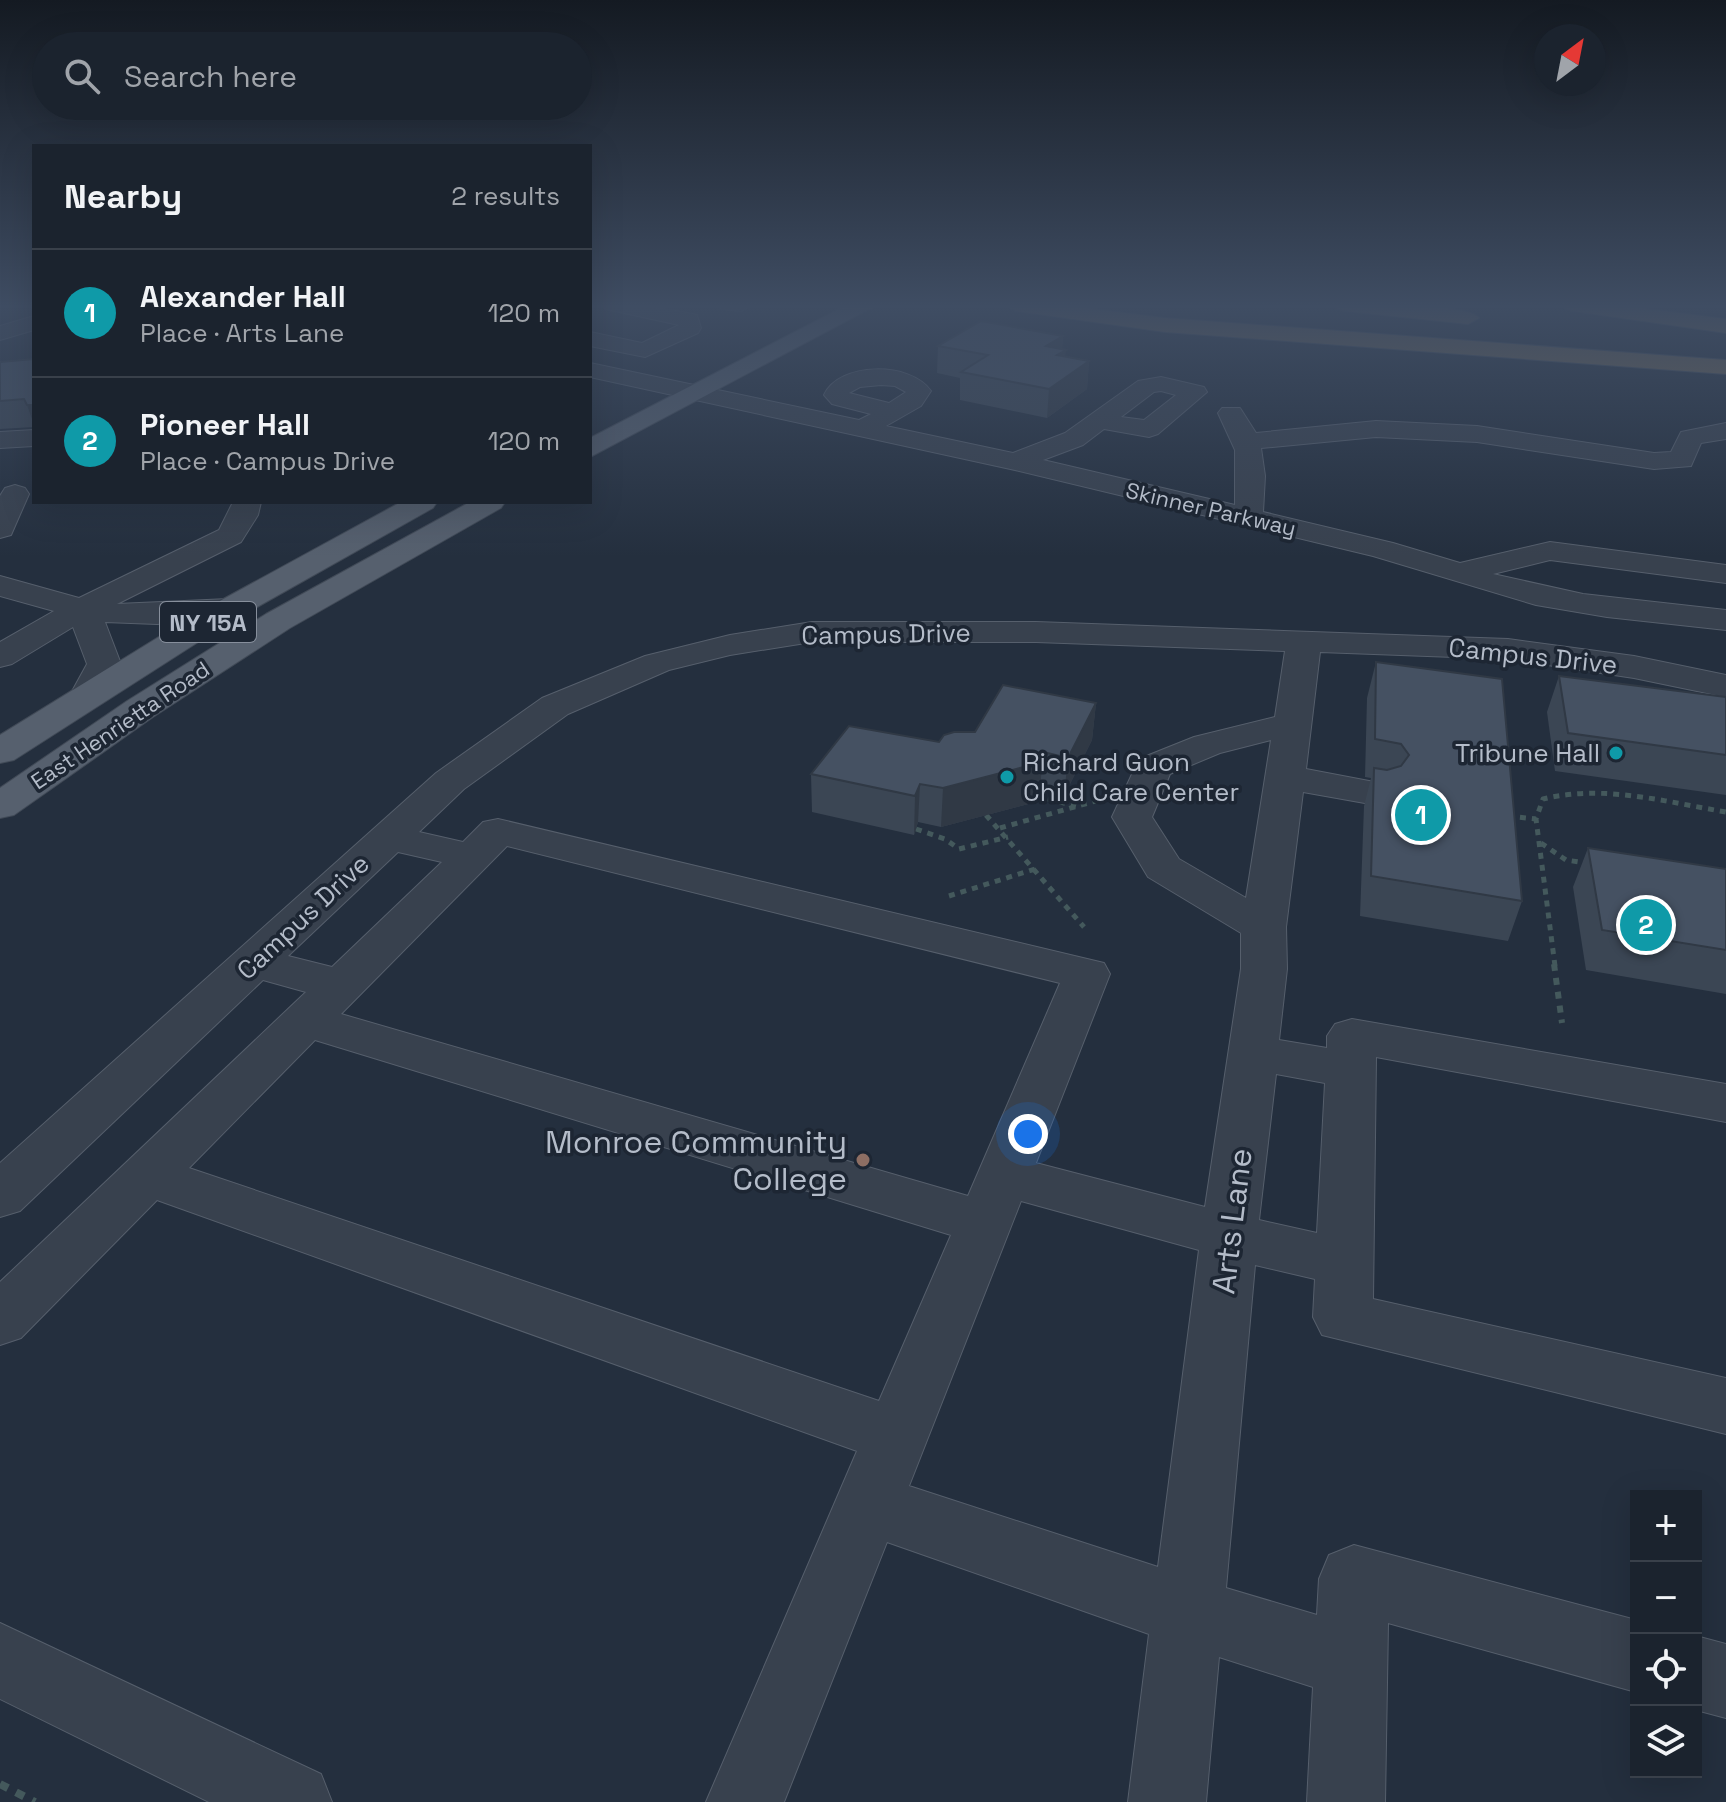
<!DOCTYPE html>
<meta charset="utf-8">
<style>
body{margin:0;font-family:"Space Grotesk",sans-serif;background:#242b36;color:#f1f3f6}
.controls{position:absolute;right:24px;bottom:24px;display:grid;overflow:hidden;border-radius:0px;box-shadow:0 8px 32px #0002}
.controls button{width:72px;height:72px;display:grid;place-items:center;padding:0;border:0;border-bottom:2px solid #39404a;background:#1b232e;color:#f1f3f6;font:40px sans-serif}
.compass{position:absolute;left:1534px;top:24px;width:72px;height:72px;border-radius:50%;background:#1b232e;box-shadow:0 8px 32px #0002;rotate:32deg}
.you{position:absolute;left:1028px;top:1134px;width:28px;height:28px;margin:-20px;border:6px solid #fff;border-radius:50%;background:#1a73e8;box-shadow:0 0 0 12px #1a73e833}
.badge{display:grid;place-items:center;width:52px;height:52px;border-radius:50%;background:#8c9099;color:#fff;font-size:26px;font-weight:700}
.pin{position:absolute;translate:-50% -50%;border:4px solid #fff;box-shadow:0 2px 8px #0006}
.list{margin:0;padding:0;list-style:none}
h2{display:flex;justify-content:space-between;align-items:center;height:104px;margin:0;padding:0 32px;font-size:34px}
h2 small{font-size:26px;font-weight:400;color:#a0a4aa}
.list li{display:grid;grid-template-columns:52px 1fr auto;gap:24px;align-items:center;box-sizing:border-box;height:128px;padding:0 32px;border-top:2px solid #39404a}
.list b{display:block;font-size:30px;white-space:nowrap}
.list p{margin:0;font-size:26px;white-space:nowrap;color:#a0a4aa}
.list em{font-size:26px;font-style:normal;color:#a0a4aa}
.icon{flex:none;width:44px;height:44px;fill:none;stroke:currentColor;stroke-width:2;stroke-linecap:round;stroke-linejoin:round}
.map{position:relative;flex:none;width:1726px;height:1802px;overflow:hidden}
.search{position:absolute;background:#1b232e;box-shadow:0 8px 32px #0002;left:32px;top:32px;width:560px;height:88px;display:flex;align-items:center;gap:20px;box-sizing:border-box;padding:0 28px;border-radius:44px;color:#a0a4aa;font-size:30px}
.panel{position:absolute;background:#1b232e;box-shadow:0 8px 32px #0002;left:32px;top:144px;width:560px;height:360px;border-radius:0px}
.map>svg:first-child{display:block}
</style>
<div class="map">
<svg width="1726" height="1802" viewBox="0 0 1726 1802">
<rect width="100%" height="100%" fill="#242f3e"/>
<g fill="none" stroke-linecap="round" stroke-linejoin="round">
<!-- minor casing -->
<g stroke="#565f6c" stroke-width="2">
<g id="minor">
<path d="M603 305C635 305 665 308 697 315L701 328 698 333 645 357 590 346V332L642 343 679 325 606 309Z"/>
<polygon points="717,305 752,305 741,311 721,309"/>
<polygon points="34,316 34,330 0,340 0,326"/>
<path d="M590 363 859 420 871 414 832 404 824 395C839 362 910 361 931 391L921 406 886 426 1013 453 1065 433 1138 381 1161 377 1204 387 1207 392 1158 434 1149 437 1104 429 1083 445 1043 460 1235 505V450L1218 413 1222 408H1240L1256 433 1376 421 1477 426 1654 453 1671 452 1681 432 1726 423V439L1701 443 1691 466 1654 469 1477 442 1376 437 1261 448 1265 476 1263 512 1393 543 1460 563 1550 542 1726 565V583L1550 560 1493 574 1583 594 1726 610V630L1607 617 1536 605 1373 556 1015 470 590 377ZM881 385 895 386 906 392 889 403 849 393 860 387ZM1161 391 1176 395 1144 420 1121 417 1154 392Z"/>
<polygon points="34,430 34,446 0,448 0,432"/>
<polygon points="15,485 25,488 29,494 11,535 0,538 0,496 5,488"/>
<polygon points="233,502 261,502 258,515 241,542 117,604 229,599 241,602 245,609 241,616 157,624 105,622 121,664 101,703 88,706 75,703 70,695 87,664 73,627 12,664 0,667 0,642 54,611 0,596 0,576 79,598 219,530"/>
<path d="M812 622H1036L1508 639 1634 656 1726 675V697L1634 678 1508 659 1320 652 1306 769 1390 785 1396 793 1390 801 1376 805 1303 792 1286 927 1287 969 1279 1040 1327 1048V1036L1335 1024 1352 1019 1726 1084V1122L1376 1057 1373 1299 1726 1378V1434L1322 1335 1313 1317 1315 1279 1255 1265 1226 1588 1317 1615 1319 1579 1329 1555 1354 1545 1636 1620V1692L1388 1623 1385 1802H1307L1313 1687 1219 1657 1206 1802H1128L1149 1634 887 1542 784 1802H706L857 1451 157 1200 21 1338 0 1345V1282L306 992 263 980 20 1211 0 1217V1163L436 773 542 698 645 656 730 635ZM812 642H1036L1285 651 1275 717 1194 737 1139 759 1112 817 1148 877 1241 933V969L1205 1207 1036 1163 1110 974 1104 963 498 819 483 822 463 842 419 832 464 789 568 714 669 670 730 655ZM1271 740 1246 898 1179 859 1152 817 1170 774 1220 753ZM507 846 1060 983 968 1196 341 1014ZM398 852 442 862 332 967 288 956ZM315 1040 951 1235 879 1401 189 1168ZM1276 1074 1325 1083 1317 1233 1259 1220ZM1021 1201 1199 1250 1158 1567 909 1486Z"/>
<polygon points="0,1623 321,1774 332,1802 209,1802 0,1699"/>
<polygon points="1696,1636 1726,1644 1726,1718 1696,1710"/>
</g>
</g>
<!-- major casing -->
<g stroke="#414a57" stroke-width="2">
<g id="major">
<polygon points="847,305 873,305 869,309 590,457 590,438"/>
<polygon points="401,502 437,502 433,508 220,628 14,760 0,763 0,735 196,614"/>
<polygon points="470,502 505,502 501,508 290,628 153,717 14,815 0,818 0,788 127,701 266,614"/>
</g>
</g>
<!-- highway casing -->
<g stroke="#434c59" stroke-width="2">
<g id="highway">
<polygon points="849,305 876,305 872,309 852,310"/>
<polygon points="1005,305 1060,305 1165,318 1726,360 1726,374 1165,332 1016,311"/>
<path d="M1335 305C1359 305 1466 302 1479 318L1468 324 1345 311 1338 309Z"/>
<polygon points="1563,305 1616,305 1726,319 1726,333 1573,311 1566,309"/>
</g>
</g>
<!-- path-far2 -->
<g stroke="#44595c" stroke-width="5" stroke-dasharray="6 6" stroke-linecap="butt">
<polyline points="1036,796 1076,806"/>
<polyline points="986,815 1084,927"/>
<polyline points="1508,816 1536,819"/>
<polyline points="1000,828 1099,800"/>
<polyline points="916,829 945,839 959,849 1008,837"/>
<polyline points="1541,843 1566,860 1586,863"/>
<polyline points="949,896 1035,869"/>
<path d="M1555 966 1536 819 1543 799C1604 784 1666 802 1726 812"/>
</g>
<!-- path-far1 -->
<polyline stroke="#44595c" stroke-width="6" stroke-dasharray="7 7" stroke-linecap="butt" points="1554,964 1562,1023"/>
<!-- path -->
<polyline stroke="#44595c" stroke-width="8" stroke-dasharray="9 9" stroke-linecap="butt" points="0,1784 35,1802"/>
<!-- minor -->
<use href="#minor" fill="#38414e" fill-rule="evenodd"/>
<!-- major -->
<use href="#major" fill="#56606e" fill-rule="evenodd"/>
<!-- highway -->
<use href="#highway" fill="#746855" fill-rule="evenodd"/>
</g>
<!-- wall -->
<g fill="#3b4654">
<polygon points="1063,336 1062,349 1065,357 1089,361 1087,389 1047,418 960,400 960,378 937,373 938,346"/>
<polygon points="34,359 34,427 0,429 0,362"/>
<polygon points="1376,662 1522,901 1508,941 1360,916 1364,806 1371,778 1365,777 1367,698"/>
<polygon points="1559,676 1726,697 1726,795 1555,771 1547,712"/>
<polygon points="1096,703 1092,740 1064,796 1040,791 1032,803 941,827 918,822 914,835 812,812 811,774"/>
<polygon points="1588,848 1726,869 1726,994 1586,970 1573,887"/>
</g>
<!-- shaded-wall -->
<g fill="#303945">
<polygon points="1063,336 1062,352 1066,350 1063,377 1046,346"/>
<polygon points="1089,361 1087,389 1047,418 1049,389"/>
<polygon points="27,405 34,405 34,425"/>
<polygon points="1096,703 1092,740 1064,796 1068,758"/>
<polygon points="1043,752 1040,791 1032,803 941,827 943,788"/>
<polygon points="920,784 918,822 914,835 915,796"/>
</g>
<!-- building -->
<g fill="#455162" stroke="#303945" stroke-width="2">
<polygon points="981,321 1063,336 1046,346 1066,350 1057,355 1089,361 1049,389 961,372 988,355 938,346"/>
<polygon points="34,359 34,405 27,405 24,399 0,401 0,362"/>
<polygon points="1376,662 1502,679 1522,901 1371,876 1374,768 1387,770 1401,766 1409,755 1401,744 1375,739"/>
<polygon points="1559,676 1726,697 1726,755 1568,733"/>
<polygon points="1003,685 1096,703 1068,758 1043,752 1035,764 943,788 920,784 915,796 811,774 849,726 939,742 944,735 954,732 975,732"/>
<polygon points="1588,848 1726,869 1726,950 1602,930"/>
</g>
<!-- sky -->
<linearGradient id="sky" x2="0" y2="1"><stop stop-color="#141a22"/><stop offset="0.55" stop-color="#3f4d63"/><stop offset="1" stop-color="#3f4d63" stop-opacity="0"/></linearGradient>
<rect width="1726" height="557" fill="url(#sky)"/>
<!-- markers -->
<g fill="#0f9aa8" stroke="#1d2633" stroke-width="3">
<circle cx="1616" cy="753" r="8"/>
<circle cx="1007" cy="777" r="8"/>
</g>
<circle fill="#8d6e63" stroke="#1d2633" stroke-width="3" cx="863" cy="1160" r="8"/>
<g text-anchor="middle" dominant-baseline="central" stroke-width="7" stroke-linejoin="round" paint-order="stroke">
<!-- far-street labels -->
<g font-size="22" fill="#b4bcc9" stroke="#1d2633">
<text transform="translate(1211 509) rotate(13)">Skinner Parkway</text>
<text transform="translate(120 725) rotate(-34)">East Henrietta Road</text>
</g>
<!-- shield labels -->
<rect fill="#1d2633" stroke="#878f9c" stroke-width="2" x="160" y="602" width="96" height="40" rx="6"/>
<g font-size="24" font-weight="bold" fill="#b4bcc9">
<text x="208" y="622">NY 15A</text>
</g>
<!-- street labels -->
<g font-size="26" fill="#b4bcc9" stroke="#1d2633">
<text transform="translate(886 634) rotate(-1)">Campus Drive</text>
<text transform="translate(1533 656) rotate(6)">Campus Drive</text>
<text transform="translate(303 917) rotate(-43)">Campus Drive</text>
</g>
<!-- poi labels -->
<g font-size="26" fill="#b4bcc9" stroke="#1d2633" text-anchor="end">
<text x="1600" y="753">Tribune Hall</text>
<text x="1023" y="762" text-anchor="start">Richard Guon<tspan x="1023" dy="30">Child Care Center</tspan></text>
</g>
<!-- near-poi labels -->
<g font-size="32" fill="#b4bcc9" stroke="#1d2633" text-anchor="end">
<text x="847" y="1142">Monroe Community<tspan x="847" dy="37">College</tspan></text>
</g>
<!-- near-street labels -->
<g font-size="32" fill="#b4bcc9" stroke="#1d2633">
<text transform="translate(1232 1221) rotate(-83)">Arts Lane</text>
</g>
</g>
</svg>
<div class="controls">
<button>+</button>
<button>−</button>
<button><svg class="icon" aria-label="locate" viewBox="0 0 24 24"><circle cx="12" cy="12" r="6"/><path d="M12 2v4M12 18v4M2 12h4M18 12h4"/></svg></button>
<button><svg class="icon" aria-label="layers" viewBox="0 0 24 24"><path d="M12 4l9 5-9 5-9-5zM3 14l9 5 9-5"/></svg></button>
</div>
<svg class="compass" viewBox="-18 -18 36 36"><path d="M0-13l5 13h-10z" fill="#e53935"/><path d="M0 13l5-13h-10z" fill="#a0a4aa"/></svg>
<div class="you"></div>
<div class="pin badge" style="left:1421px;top:815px;background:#0f9aa8">1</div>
<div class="pin badge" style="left:1646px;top:925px;background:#0f9aa8">2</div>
<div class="search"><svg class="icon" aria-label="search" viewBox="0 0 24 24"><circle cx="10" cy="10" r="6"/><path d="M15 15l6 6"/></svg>Search here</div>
<section class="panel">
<h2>Nearby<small>2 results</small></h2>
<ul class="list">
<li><span class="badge" style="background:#0f9aa8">1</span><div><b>Alexander Hall</b><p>Place · Arts Lane</p></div><em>120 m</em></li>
<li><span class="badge" style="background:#0f9aa8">2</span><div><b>Pioneer Hall</b><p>Place · Campus Drive</p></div><em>120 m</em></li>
</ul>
</section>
</div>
